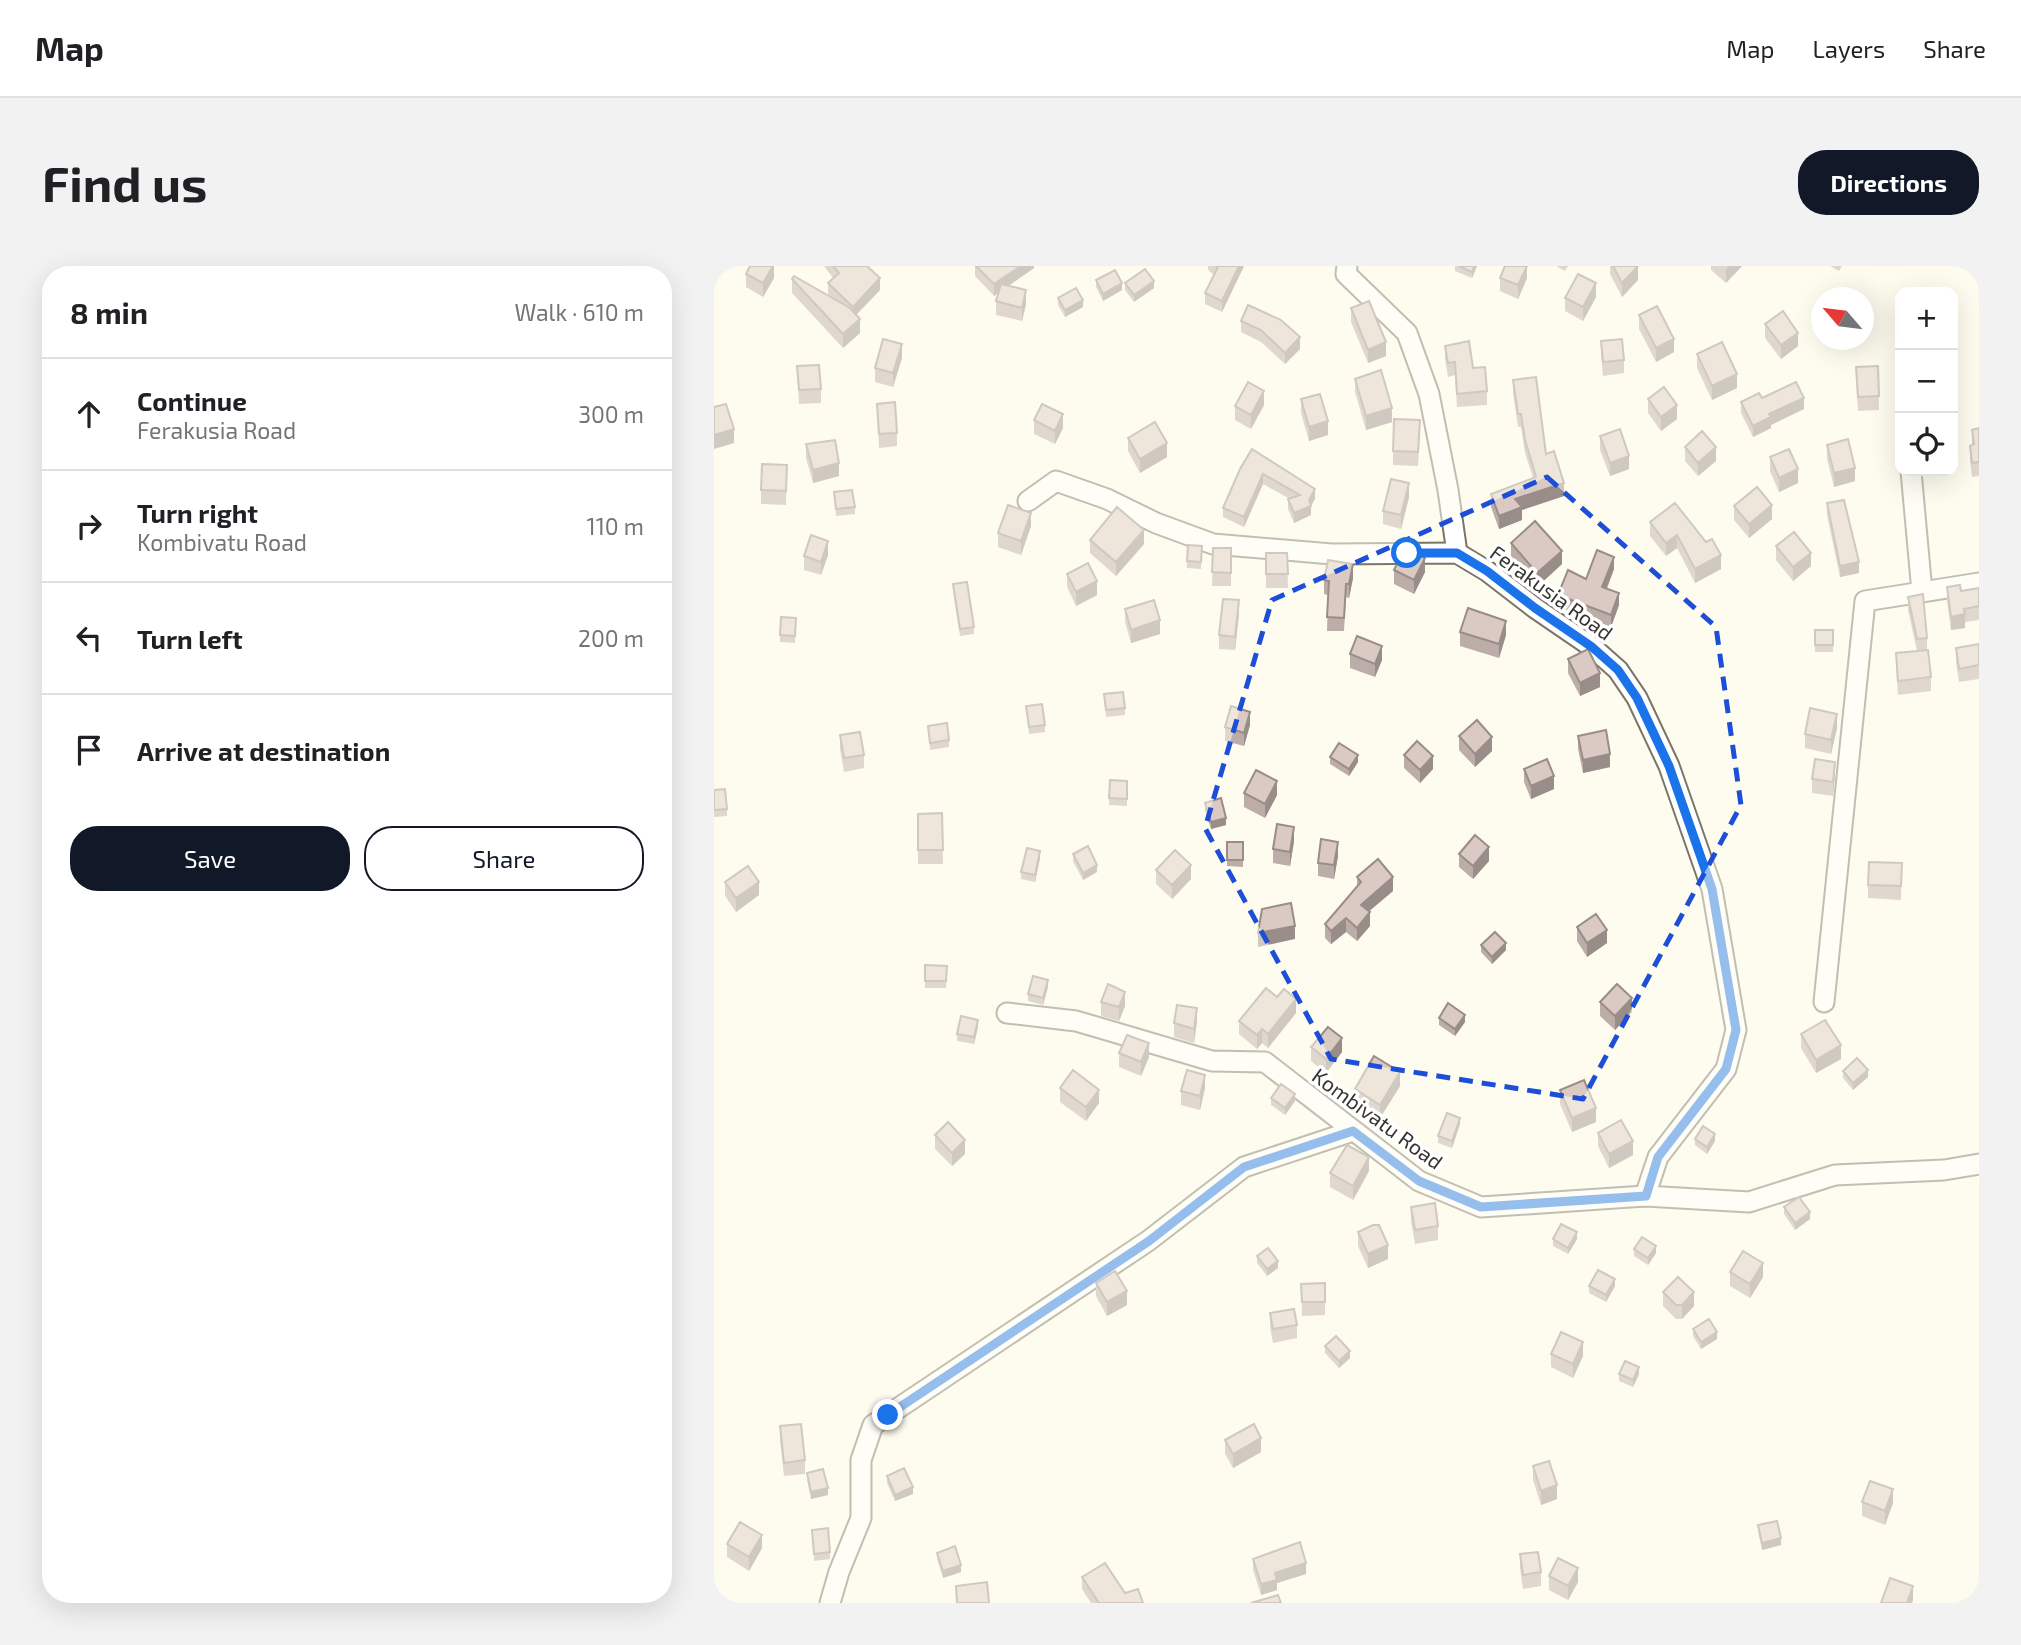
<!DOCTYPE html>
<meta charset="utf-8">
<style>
body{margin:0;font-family:"Exo 2",sans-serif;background:#f2f2f2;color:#202124}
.controls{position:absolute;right:21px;top:21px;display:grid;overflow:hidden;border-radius:14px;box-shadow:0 7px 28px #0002}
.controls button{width:63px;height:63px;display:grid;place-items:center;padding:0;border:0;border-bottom:2px solid #e0e0e0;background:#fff;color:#202124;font:35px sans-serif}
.compass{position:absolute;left:1097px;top:21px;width:63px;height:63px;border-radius:50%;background:#fff;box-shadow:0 7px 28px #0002;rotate:298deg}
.stop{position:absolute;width:21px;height:21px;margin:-16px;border:5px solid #1a73e8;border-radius:50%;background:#fff}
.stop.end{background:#1a73e8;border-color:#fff;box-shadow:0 2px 7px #0008}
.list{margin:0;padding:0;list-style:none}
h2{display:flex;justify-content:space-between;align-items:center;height:91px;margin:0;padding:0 28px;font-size:30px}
h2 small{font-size:23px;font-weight:400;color:#757577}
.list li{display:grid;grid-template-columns:46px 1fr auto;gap:21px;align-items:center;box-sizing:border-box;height:112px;padding:0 28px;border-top:2px solid #e0e0e0}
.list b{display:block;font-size:26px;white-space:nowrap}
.list p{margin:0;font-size:23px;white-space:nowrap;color:#757577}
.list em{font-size:23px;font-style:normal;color:#757577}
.actions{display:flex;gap:14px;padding:21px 28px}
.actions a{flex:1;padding:16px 0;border:2px solid #111827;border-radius:28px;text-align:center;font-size:24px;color:#111827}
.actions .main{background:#111827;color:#fff}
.icon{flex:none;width:38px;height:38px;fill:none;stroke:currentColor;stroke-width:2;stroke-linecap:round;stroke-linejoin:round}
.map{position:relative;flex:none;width:1265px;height:1337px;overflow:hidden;border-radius:28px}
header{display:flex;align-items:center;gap:42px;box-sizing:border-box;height:98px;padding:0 35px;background:#fff;border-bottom:2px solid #e0e0e0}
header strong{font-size:33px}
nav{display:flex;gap:38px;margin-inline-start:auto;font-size:24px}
.intro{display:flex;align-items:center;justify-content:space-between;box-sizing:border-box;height:168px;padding:0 42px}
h1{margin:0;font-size:49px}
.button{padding:18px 32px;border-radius:28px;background:#111827;color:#fff;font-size:24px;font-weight:700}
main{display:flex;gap:42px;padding:0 42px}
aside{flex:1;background:#fff;border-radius:28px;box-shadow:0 7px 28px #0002}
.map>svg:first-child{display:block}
</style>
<header>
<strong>Map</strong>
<nav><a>Map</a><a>Layers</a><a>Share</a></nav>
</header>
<div class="intro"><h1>Find us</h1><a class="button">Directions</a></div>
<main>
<aside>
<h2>8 min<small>Walk · 610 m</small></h2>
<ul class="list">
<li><svg class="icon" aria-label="ahead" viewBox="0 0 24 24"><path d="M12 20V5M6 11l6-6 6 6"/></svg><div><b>Continue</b><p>Ferakusia Road</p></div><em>300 m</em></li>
<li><svg class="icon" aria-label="right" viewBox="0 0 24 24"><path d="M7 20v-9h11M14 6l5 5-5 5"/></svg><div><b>Turn right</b><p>Kombivatu Road</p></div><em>110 m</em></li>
<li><svg class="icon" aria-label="left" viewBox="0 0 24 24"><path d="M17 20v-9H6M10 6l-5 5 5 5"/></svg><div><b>Turn left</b></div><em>200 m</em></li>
<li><svg class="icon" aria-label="arrive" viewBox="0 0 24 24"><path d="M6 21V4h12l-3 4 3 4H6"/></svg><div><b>Arrive at destination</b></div></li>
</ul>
<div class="actions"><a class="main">Save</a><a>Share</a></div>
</aside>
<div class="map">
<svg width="1265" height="1337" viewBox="0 0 1265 1337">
<rect width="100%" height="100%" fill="#fefcef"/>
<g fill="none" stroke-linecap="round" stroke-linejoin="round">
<!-- minor casing -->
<g stroke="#797668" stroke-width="23">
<g id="minor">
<polyline points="633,0 632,8 693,67 715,128 734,224 743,287"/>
<polyline points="1197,205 1208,326"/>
<polyline points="314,235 342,215 393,233 442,257 499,278 618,288 743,287 773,305 821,342 878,381 904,404 923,432 955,500 998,623 1022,764 1012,803 944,891 931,930"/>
<polyline points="1110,736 1151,335 1265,317"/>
<polyline points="293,747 362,755 498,795 551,796 705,915 767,941 931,930 1035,936 1121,909 1230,904 1265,898"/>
<polyline points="116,1337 125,1306 147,1252 147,1194 159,1159 434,975 530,901 639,865"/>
</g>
</g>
<!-- minor -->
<use href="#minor" stroke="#fff" stroke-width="19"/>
</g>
<!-- wall -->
<g fill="#bcada9">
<polygon points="60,0 60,12 49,31 32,21 32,8"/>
<polygon points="110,0 153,0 166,24 142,49 146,67 129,82 78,27 78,13 117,31 114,28 114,17 119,12"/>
<polygon points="261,0 320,0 320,2 294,20 312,38 308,55 282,49 282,35 284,27 280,30 261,10"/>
<polygon points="494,0 530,0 508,46 491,38 491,27 500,9 494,4"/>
<polygon points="741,0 763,0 758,12 741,5"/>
<polygon points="813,0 813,12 804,33 786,25 786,12"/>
<polygon points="842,0 854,0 851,5"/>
<polygon points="896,0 924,0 924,14 908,31 896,8"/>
<polygon points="997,0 1028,0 1012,17 997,4"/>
<polygon points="1116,0 1128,0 1125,5"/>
<polygon points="382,14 408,24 389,35 382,21"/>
<polygon points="411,17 440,22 420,36 411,24"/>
<polygon points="882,31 869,55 851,45 851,32"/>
<polygon points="344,32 369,41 351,51 344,39"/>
<polygon points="637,42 672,90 654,97 637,56"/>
<polygon points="925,49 960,86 942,96 925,63"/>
<polygon points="527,55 586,83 571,98 547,76 527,66"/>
<polygon points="1051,58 1084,80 1067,93 1051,72"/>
<polygon points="887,75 910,94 910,107 889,110 887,89"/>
<polygon points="731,80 759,102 773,125 773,139 743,141 741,109 734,111 731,93"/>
<polygon points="983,88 1023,122 998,134 983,102"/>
<polygon points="188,92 179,121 161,116 161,102"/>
<polygon points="83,100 107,123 107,137 85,138"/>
<polygon points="1164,100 1165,144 1144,145 1142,115"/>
<polygon points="641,113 678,156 652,164 641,126"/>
<polygon points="799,114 850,230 808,244 808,254 785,263 777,241 777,228 819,212 811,187 807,161 804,161 799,127"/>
<polygon points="1048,132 1090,143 1057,159 1057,162 1039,171 1027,147 1027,136"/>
<polygon points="587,133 614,169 595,175 587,147"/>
<polygon points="934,133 963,153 947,165 934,147"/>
<polygon points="163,138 183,167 183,180 165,182"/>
<polygon points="550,139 537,163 521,154 521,140"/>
<polygon points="320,154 349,162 341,178 320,168"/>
<polygon points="1265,162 1265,210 1258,211 1256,194 1256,180 1258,179 1258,164"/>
<polygon points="706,168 704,200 679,199 679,185"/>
<polygon points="886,170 915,203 896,210 886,184"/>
<polygon points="414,172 453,191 426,207 414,185"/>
<polygon points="92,178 125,210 99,217 92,192"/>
<polygon points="1113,179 1141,215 1120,221 1113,193"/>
<polygon points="971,181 1002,195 984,210 971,195"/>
<polygon points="538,183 601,233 597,239 597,249 580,257 574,243 574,233 576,233 549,218 530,261 509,251 509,242"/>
<polygon points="1056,191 1084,217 1065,226 1056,205"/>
<polygon points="73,199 72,239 47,238 47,224"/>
<polygon points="120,226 141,241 141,248 122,250"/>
<polygon points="695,231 687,263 669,258 669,245"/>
<polygon points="961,237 1007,303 981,317 963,282 952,290 936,270 936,256"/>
<polygon points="1113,237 1145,307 1126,311 1113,249"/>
<polygon points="1020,240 1058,253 1035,272 1020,254"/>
<polygon points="317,260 307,289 284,281 284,267"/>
<polygon points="376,274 430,278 402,310 376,287"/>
<polygon points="797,277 848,298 823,321 797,291"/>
<polygon points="1062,280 1097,300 1079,315 1062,294"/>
<polygon points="499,282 517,282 517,320 498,320"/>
<polygon points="488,287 487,303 473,302 473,295"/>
<polygon points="552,287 573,287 574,322 552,322"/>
<polygon points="114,289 107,309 90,304 90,290"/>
<polygon points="900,303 893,323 905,339 897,361 844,341 844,329 872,313"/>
<polygon points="680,304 711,306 700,328 680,318"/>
<polygon points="353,308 383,329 362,340 353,321"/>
<polygon points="639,312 635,332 632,331 630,365 613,365 614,329 610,328 610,314"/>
<polygon points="239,318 260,361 260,368 246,370 239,325"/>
<polygon points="1233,321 1247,325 1265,322 1265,354 1251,356 1251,362 1237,364 1233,335"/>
<polygon points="1194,331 1213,372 1213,384 1217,411 1217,425 1184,429 1182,401 1182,387 1203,385 1194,344"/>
<polygon points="411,343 446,368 417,377 411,356"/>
<polygon points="525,348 521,384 505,383 505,369"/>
<polygon points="82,359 81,377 66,376 66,369"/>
<rect x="1101" y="364" width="18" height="22"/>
<polygon points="746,366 792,369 785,392 746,380"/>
<polygon points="1265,378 1265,413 1245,416 1242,396 1242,382"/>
<polygon points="636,388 668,394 661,411 636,402"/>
<polygon points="854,393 886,421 866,430 854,407"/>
<polygon points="390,428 411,442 411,449 392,451"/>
<polygon points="312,440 331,459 331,466 315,468"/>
<polygon points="536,459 530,480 511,475 511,461"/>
<polygon points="214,460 235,474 235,481 216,484"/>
<polygon points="1123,462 1117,488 1091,482 1091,468"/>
<polygon points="126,469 150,489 150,502 130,506 126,483"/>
<polygon points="745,470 778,485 761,501 745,484"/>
<polygon points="864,470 896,501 869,507 864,483"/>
<polygon points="690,489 719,503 706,517 690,502"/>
<polygon points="616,491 644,496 635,510 616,498"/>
<polygon points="810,503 840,523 817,533 810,516"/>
<polygon points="1121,509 1119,530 1098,527 1098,513"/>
<polygon points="396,514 413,515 413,540 395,539"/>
<polygon points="0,524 13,543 13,550 0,551"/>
<polygon points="530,527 563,529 551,552 530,541"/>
<polygon points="491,537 512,559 497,563 491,544"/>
<polygon points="228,547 229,598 204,598 204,548"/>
<polygon points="580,575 576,600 559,597 559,583"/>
<polygon points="513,576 529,576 529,601 513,600"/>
<polygon points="359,588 383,606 369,614 359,595"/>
<polygon points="745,588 775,595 759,613 745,601"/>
<polygon points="624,590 620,613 604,610 604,597"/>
<polygon points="326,592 321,616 307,613 307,606"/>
<polygon points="1188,597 1187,634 1154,632 1154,619"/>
<polygon points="442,604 477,613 458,633 442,618"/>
<polygon points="643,611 679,625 655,645 656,660 643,675 632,666 617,678 611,672 611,658 643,621"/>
<polygon points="11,616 45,629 22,646 11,630"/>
<polygon points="863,661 893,677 873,691 863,675"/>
<polygon points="767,679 792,684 778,698 767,686"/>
<polygon points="211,699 233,700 232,722 211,722"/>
<polygon points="334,721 329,739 314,735 314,728"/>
<polygon points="387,736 411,740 405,755 387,750"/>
<polygon points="886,736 918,746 901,764 886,750"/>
<polygon points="582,747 554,782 548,777 543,783 525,768 525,755"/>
<polygon points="725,752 751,756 741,770 725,759"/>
<polygon points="483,756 480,777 460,771 460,757"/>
<polygon points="264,761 260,778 243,775 243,768"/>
<polygon points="1087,768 1127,793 1102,807 1087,782"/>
<polygon points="597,781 628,786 612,807 597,795"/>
<polygon points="405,787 435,791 427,810 405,801"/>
<polygon points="1129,805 1154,811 1139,824 1129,812"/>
<polygon points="686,820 666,852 641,837 641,823"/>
<polygon points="346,822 385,837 372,855 346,836"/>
<polygon points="491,822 486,844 467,839 467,825"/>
<polygon points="846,824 882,856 858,866 846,838"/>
<polygon points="557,832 581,835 571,849 557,839"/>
<polygon points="746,858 738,882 724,877 724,870"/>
<polygon points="884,867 919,889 895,902 884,880"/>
<polygon points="221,869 251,888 238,900 221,883"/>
<polygon points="981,873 1001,875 993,888 981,879"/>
<polygon points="655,905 639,934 616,921 616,907"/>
<polygon points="697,941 724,960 724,974 701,978 697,955"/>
<polygon points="1070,941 1096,953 1081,964 1070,948"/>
<polygon points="644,966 674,993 654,1002 644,980"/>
<polygon points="839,973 863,973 854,988 839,980"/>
<polygon points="920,983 942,987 934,999 920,990"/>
<polygon points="543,990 564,1002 553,1010 543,997"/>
<polygon points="1016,1006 1049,1011 1036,1032 1016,1020"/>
<polygon points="382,1017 413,1039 393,1050 382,1030"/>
<polygon points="611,1017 611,1049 588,1050 587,1018"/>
<polygon points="875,1020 901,1020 892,1036 875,1027"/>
<polygon points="949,1026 980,1040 968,1053 962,1053 949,1040"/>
<polygon points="556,1047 583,1059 583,1072 559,1077 556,1061"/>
<polygon points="979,1063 1003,1073 987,1083 979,1070"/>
<polygon points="611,1080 636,1092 625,1102 611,1087"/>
<polygon points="837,1088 869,1090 859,1112 837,1101"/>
<polygon points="905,1108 925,1108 919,1121 905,1115"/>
<polygon points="66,1160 91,1194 91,1208 70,1210 66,1174"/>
<polygon points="511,1174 547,1186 519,1202 511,1188"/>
<polygon points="819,1200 843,1233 827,1239 819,1214"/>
<polygon points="93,1207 114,1229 97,1233 93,1214"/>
<polygon points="173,1210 199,1228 181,1235 173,1217"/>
<polygon points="1148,1236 1179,1237 1171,1259 1148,1250"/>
<polygon points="1044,1259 1067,1279 1048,1284 1044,1266"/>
<polygon points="98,1264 116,1286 116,1293 100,1295"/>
<polygon points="13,1278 48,1282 35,1305 13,1291"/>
<polygon points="223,1287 247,1306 229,1312 223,1293"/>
<polygon points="806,1288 827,1306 827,1320 809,1323 806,1302"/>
<polygon points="539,1293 592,1308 563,1317 563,1324 547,1329 539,1304"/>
<polygon points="835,1310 864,1316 854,1334 835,1324"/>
<polygon points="368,1311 411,1327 429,1337 377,1337 368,1323"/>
</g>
<!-- shaded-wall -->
<g fill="#998d89">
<polygon points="59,0 60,0 60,12 49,31 49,17"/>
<polygon points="307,0 320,0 320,2 280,30 280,18"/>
<polygon points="525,0 530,0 508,46 508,35"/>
<polygon points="760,0 763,0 758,12 758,6"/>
<polygon points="813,0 813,12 804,33 804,19"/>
<polygon points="924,0 924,14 908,31 908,17"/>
<polygon points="1015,0 1028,0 1012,17 1012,4"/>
<polygon points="166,12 166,24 139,52 139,41"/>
<polygon points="440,15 440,22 420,36 420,29"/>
<polygon points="408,17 408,24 389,35 389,28"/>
<polygon points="882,17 882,31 869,55 869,41"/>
<polygon points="312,24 312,38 308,55 308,42"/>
<polygon points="369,34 369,41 351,51 351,44"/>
<polygon points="146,53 146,67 129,82 129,68"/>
<polygon points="1084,67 1084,80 1067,93 1067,79"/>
<polygon points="586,71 586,83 571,98 571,87"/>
<polygon points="960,73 960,86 942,96 942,82"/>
<polygon points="672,76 672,90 654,97 654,84"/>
<polygon points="188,78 188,92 179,121 179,107"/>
<polygon points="1023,108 1023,122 998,134 998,120"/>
<polygon points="550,125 550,139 537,163 537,149"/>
<polygon points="1090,132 1090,143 1057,159 1057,162 1039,171 1039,160 1055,148"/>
<polygon points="963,139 963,153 947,165 947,151"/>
<polygon points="678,142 678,156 652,164 652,150"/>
<polygon points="349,148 349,162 341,178 341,165"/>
<polygon points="614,155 614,169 595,175 595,161"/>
<polygon points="20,163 20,177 0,183 0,169"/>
<polygon points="453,177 453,191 426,207 426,193"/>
<polygon points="1002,181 1002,195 984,210 984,197"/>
<polygon points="915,190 915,203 896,210 896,197"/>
<polygon points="125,197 125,210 99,217 99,204"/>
<polygon points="1141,202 1141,215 1120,221 1120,207"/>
<polygon points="1084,203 1084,217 1065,226 1065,212"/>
<polygon points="549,208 549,218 530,261 530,251"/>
<polygon points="695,217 695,231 687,263 687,249"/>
<polygon points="850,217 850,230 808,244 808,254 785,263 785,250 801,233"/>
<polygon points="601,223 601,233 597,240 597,249 580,257 580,247 595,234"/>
<polygon points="1058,239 1058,253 1035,272 1035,258"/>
<polygon points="317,247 317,260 307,289 307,275"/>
<polygon points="430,264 430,278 402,310 402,296"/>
<polygon points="963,269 963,282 952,290 952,277"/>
<polygon points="114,275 114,289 107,309 107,296"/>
<polygon points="848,285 848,298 823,321 823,307"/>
<polygon points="1097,287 1097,300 1079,315 1079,301"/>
<polygon points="1007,289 1007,303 981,317 981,303"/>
<polygon points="900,291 900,303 888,333 888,321"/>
<polygon points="711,292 711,306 700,328 700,314"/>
<polygon points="1145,296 1145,307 1126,311 1126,300"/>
<polygon points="639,298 639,312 635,332 635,318"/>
<polygon points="383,315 383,329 362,340 362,326"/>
<polygon points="905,327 905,339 897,361 897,349"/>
<polygon points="525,334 525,348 521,384 521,371"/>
<polygon points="1251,348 1251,362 1237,364 1237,351"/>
<polygon points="446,354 446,368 417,377 417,364"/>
<polygon points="792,355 792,369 785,392 785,378"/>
<polygon points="668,380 668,394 661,411 661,398"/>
<polygon points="886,407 886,421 866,430 866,417"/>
<polygon points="536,446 536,459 530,480 530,467"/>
<polygon points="1123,448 1123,462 1117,488 1117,474"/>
<polygon points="778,471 778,485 761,501 761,488"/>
<polygon points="896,488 896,501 869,507 869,494"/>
<polygon points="644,489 644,496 635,510 635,503"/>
<polygon points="719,490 719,503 706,517 706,504"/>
<polygon points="1121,496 1121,509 1119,530 1119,516"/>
<polygon points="840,510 840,523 817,533 817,520"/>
<polygon points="563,515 563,529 551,552 551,538"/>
<polygon points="512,552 512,559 497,563 497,556"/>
<polygon points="580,561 580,575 576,600 576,586"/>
<polygon points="624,576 624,590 620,613 620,599"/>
<polygon points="775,581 775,595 759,613 759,600"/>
<polygon points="326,585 326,592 321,616 321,609"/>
<polygon points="383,599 383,606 369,614 369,607"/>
<polygon points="477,599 477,613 458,633 458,619"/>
<polygon points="679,611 679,625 647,652 647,639"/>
<polygon points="45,616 45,629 22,646 22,632"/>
<polygon points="656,646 656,660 643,675 643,662"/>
<polygon points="632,652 632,666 617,678 617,665"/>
<polygon points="581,660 581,673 544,681 544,667"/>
<polygon points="893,664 893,677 873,691 873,677"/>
<polygon points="792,677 792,684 778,698 778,691"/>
<polygon points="334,714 334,721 329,739 329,732"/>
<polygon points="411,726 411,740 405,755 405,741"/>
<polygon points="918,732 918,746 901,764 901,750"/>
<polygon points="582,733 582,747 554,782 554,768"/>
<polygon points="483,742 483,756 480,777 480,763"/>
<polygon points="751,749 751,756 741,770 741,763"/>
<polygon points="264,754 264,761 260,778 260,771"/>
<polygon points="548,763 548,777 543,783 543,769"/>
<polygon points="628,772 628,786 612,807 612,793"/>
<polygon points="435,777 435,791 427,810 427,796"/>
<polygon points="1127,779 1127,793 1102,807 1102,794"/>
<polygon points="1154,804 1154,811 1139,824 1139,817"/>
<polygon points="686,806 686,820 666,852 666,839"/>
<polygon points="491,809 491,822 486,844 486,830"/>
<polygon points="385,824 385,837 372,855 372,841"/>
<polygon points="581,828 581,835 571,849 571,842"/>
<polygon points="882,842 882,856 858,866 858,852"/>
<polygon points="746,852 746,858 738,882 738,875"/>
<polygon points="1001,868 1001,875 993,888 993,881"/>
<polygon points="251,874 251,888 238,900 238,887"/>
<polygon points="919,875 919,889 895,902 895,888"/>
<polygon points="655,891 655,905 639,934 639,920"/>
<polygon points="1096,946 1096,953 1081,964 1081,957"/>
<polygon points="863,966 863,973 854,988 854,982"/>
<polygon points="674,979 674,993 654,1002 654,988"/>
<polygon points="942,980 942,987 934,999 934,992"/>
<polygon points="564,995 564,1002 553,1010 553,1003"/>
<polygon points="1049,997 1049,1011 1036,1032 1036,1018"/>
<polygon points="901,1013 901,1020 892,1036 892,1029"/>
<polygon points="413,1025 413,1039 393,1050 393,1036"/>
<polygon points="980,1026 980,1040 968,1053 968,1039"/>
<polygon points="1003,1066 1003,1073 987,1083 987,1076"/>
<polygon points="869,1076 869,1090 859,1112 859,1098"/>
<polygon points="636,1085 636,1092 625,1102 625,1095"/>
<polygon points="925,1101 925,1108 919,1121 919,1114"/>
<polygon points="547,1172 547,1186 519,1202 519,1188"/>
<polygon points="843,1219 843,1233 827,1239 827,1225"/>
<polygon points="199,1221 199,1228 181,1235 181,1229"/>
<polygon points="114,1222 114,1229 97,1233 97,1226"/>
<polygon points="1179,1223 1179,1237 1171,1259 1171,1245"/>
<polygon points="48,1269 48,1282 35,1305 35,1291"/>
<polygon points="1067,1272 1067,1279 1048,1284 1048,1277"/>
<polygon points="592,1297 592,1308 563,1317 563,1324 547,1329 547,1318 561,1307"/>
<polygon points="247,1299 247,1306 229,1312 229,1305"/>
<polygon points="864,1302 864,1316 854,1334 854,1320"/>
<polygon points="1199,1320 1199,1334 1198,1337 1193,1337"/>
</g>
<!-- building -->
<g fill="#dbc9c4" stroke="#998d89" stroke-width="2">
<polygon points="36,0 59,0 49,17 32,8"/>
<polygon points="119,0 153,0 166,12 139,41 114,17 125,7"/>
<polygon points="262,0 307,0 280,18"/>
<polygon points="503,0 525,0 508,35 491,27 504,1"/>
<polygon points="745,0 760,0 758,6"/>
<polygon points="791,0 813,0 804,19 786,12"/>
<polygon points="899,0 924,0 908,17"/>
<polygon points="431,3 440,15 420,29 411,17"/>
<polygon points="401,4 408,17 389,28 382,14"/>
<polygon points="864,8 882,17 869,41 851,32"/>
<polygon points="80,10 136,42 146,53 129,68 78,13"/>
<polygon points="287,18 312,24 308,42 282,35"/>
<polygon points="362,22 369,34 351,44 344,32"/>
<polygon points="655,35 672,76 654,84 637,42"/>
<polygon points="534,39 567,54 586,71 571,87 547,64 527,55"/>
<polygon points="943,40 960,73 942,82 925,49"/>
<polygon points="1069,45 1084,67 1067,79 1051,58"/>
<polygon points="169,73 188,78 179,107 161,102"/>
<polygon points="908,73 910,94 889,96 887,75"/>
<polygon points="755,75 759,102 771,101 773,125 743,128 741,96 734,97 731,80"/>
<polygon points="1008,76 1023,108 998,120 983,88"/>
<polygon points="105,99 107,123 85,124 83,100"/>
<polygon points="1164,100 1165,130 1144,131 1142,101"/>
<polygon points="667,104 678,142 652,150 641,113"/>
<polygon points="822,111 832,188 840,185 850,217 801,233 808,241 785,250 777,228 822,211 811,174 807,148 804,148 799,114"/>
<polygon points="534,116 550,125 537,149 521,140"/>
<polygon points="1082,116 1090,132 1055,148 1057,151 1039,160 1027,136 1045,127 1048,132"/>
<polygon points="950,121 963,139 947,151 934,133"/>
<polygon points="606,128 614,155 595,161 587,133"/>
<polygon points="181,136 183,167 165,168 163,138"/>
<polygon points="12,138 20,163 0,169 0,141"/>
<polygon points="328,138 349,148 341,165 320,154"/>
<polygon points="680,153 706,154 704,186 679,185"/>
<polygon points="441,156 453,177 426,193 414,172"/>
<polygon points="1265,162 1265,196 1258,197 1256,180 1260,178 1258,164"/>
<polygon points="906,163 915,190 896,197 886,170"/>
<polygon points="988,165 1002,181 984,197 971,181"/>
<polygon points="1134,173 1141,202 1120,207 1113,179"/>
<polygon points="121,174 125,197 99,204 92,178"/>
<polygon points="538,183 601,223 595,234 597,240 580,247 574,233 586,229 549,208 530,251 509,242 526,203"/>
<polygon points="1075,183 1084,203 1065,212 1056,191"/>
<polygon points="48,198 73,199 72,225 47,224"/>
<polygon points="677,213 695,217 687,249 669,245"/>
<polygon points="1043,221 1058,239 1035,258 1020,240"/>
<polygon points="138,224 141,241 122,243 120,226"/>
<polygon points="1130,234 1145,296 1126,300 1113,237"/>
<polygon points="961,237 992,276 998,273 1007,289 981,303 963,269 952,277 936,256"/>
<polygon points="294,239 317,247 307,275 284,267"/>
<polygon points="403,241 430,264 402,296 376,274"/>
<polygon points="821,255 848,285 823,307 797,277"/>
<polygon points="1080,266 1097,287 1079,301 1062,280"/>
<polygon points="97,269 114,275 107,296 90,290"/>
<polygon points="474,279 488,280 487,296 473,295"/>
<polygon points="499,282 517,282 517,307 498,306"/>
<polygon points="883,284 900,291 888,321 905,327 897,349 844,329 854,304 872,313"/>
<polygon points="689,286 698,286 711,292 700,314 680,304"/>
<polygon points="552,287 573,287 574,308 552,308"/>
<polygon points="614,294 639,298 635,318 632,318 630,352 613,351 615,315 610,314"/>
<polygon points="374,297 383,315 362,326 353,308"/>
<polygon points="253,316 260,361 246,363 239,318"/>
<polygon points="1246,319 1247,325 1265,322 1265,340 1250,343 1251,348 1237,351 1233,321"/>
<polygon points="1209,328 1213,372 1203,373 1194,331"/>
<polygon points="509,333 525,334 521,371 505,369"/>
<polygon points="440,334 446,354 417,364 411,343"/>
<polygon points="754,342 792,355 785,378 746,366"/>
<polygon points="67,351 82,352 81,370 66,369"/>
<rect x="1101" y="364" width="18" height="15"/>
<polygon points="643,370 668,380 661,398 636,388"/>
<polygon points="1265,378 1265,399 1245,403 1242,382"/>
<polygon points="874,383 886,407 866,417 854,393"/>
<polygon points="1214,384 1217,411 1184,415 1182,387"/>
<polygon points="409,426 411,442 392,444 390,428"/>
<polygon points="328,438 331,459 315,461 312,440"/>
<polygon points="517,440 536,446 530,467 511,461"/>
<polygon points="1096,442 1123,448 1117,474 1091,468"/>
<polygon points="763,454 778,471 761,488 745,470"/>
<polygon points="233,457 235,474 216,477 214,460"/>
<polygon points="892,464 896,488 869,494 864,470"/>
<polygon points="146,466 150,489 130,492 126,469"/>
<polygon points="703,475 719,490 706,504 690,489"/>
<polygon points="625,477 644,489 635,503 616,491"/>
<polygon points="833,493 840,510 817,520 810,503"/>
<polygon points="1101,493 1121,496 1119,516 1098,513"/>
<polygon points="542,504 563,515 551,538 530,527"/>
<polygon points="396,514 413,515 413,533 395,532"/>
<polygon points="11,523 13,543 0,544 0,524"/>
<polygon points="507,532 512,552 497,556 491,537"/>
<polygon points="228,547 229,584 204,584 204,548"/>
<polygon points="563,558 580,561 576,586 559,583"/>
<polygon points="761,569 775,581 759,600 745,588"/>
<polygon points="607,573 624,576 620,599 604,597"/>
<rect x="513" y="576" width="16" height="18"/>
<polygon points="374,580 383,599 369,607 359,588"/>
<polygon points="313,582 326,585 321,609 307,606"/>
<polygon points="461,584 477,599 458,619 442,604"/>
<polygon points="664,593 679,611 647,639 656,646 643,662 632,652 617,665 611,658 647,616 643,611"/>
<polygon points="1155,596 1188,597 1187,620 1154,619"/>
<polygon points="34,600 45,616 22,632 11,616"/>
<polygon points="577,637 581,660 544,667 548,643"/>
<polygon points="882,648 893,664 873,677 863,661"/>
<polygon points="781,666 792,677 778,691 767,679"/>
<polygon points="211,699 233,700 232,715 211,715"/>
<polygon points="319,710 334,714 329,732 314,728"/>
<polygon points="394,718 411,726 405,741 387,736"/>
<polygon points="903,718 918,732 901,750 886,736"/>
<polygon points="552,722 563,731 570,723 582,733 554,768 548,763 543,769 525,755"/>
<polygon points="734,737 751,749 741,763 725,752"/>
<polygon points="463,739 483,742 480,763 460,757"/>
<polygon points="247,750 264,754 260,771 243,768"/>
<polygon points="1111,754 1127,779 1102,794 1087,768"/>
<polygon points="614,761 628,772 612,793 597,781"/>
<polygon points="413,769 435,777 427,796 405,787"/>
<polygon points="660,790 686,806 666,839 641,823"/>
<polygon points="1143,792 1154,804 1139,817 1129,805"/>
<polygon points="359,804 385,824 372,841 346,822"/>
<polygon points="473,804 491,809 486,830 467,825"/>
<polygon points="870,814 882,842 858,852 846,824"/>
<polygon points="567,818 581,828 571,842 557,832"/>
<polygon points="733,847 746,852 738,875 724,870"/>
<polygon points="907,854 919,875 895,888 884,867"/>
<polygon points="234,856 251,874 238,887 221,869"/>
<polygon points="989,860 1001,868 993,881 981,873"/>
<polygon points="633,879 655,891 639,920 616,907"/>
<polygon points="1085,931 1096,946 1081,957 1070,941"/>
<polygon points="721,937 724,960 701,964 697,941"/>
<polygon points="847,958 863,966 854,982 839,973"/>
<polygon points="659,959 665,959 674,979 654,988 644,966"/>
<polygon points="928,971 942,980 934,992 920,983"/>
<polygon points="554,982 564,995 553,1003 543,990"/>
<polygon points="1029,985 1049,997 1036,1018 1016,1006"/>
<polygon points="884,1004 901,1013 892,1029 875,1020"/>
<polygon points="401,1005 413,1025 393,1036 382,1017"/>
<polygon points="964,1011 980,1026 968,1039 962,1039 949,1026"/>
<polygon points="611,1017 611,1036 588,1036 587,1018"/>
<polygon points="580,1043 583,1059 559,1063 556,1047"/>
<polygon points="995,1053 1003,1066 987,1076 979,1063"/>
<polygon points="847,1066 869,1076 859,1098 837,1088"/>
<polygon points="622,1070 636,1085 625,1095 611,1080"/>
<polygon points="911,1095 925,1101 919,1114 905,1108"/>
<polygon points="87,1158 91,1194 70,1197 66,1160"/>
<polygon points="540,1158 547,1172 519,1188 511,1174"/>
<polygon points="835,1195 843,1219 827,1225 819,1200"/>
<polygon points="190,1202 199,1221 181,1229 173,1210"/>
<polygon points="109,1203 114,1222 97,1226 93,1207"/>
<polygon points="1156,1215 1179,1223 1171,1245 1148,1236"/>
<polygon points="1063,1255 1067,1272 1048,1277 1044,1259"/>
<polygon points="26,1256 48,1269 35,1291 13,1278"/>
<polygon points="114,1262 116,1286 100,1288 98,1264"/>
<polygon points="586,1276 592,1297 561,1307 563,1314 547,1318 539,1293"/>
<polygon points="241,1280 247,1299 229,1305 223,1287"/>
<polygon points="824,1286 827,1306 809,1309 806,1288"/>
<polygon points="844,1292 864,1302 854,1320 835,1310"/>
<polygon points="391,1297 411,1327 424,1323 429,1337 385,1337 368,1311"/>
<polygon points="1176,1312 1199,1320 1193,1337 1167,1337"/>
<polygon points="273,1316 275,1337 243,1337 242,1320"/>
<polygon points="564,1329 567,1337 537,1337"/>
<polygon points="9,1332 14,1337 4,1337"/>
</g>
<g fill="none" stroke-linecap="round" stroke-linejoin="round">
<!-- route -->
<polyline stroke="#1a73e8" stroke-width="9" points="174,1149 435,975 530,901 639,865 705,915 767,941 932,930 944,891 1012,803 1022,764 998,623 955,500 923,432 904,404 878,381 821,342 773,305 743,287 693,287"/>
</g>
<!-- marked area -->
<path d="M0 0H1265V1337H0ZM833 211 1002 361 1027 539 869 833 617 793 491 562 558 334Z" fill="#fefcef" fill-opacity=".55" fill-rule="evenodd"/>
<path fill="none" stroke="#1d4ed8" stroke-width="5" stroke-dasharray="14 9" stroke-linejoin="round" d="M833 211 1002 361 1027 539 869 833 617 793 491 562 558 334Z"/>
<g text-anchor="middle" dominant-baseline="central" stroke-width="7" stroke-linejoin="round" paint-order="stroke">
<!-- street labels -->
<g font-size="21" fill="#36352f" stroke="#fff">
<text transform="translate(838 326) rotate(36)">Ferakusia Road</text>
<text transform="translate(664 852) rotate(36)">Kombivatu Road</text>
</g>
</g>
</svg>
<div class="controls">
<button>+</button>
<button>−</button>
<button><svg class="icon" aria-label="locate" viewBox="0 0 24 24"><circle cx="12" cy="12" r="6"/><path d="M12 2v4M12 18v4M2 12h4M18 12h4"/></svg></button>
</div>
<svg class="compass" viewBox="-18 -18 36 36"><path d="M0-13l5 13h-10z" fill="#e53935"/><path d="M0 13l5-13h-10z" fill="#757577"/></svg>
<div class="stop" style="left:693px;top:287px"></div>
<div class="stop end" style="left:174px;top:1149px"></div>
</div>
</main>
